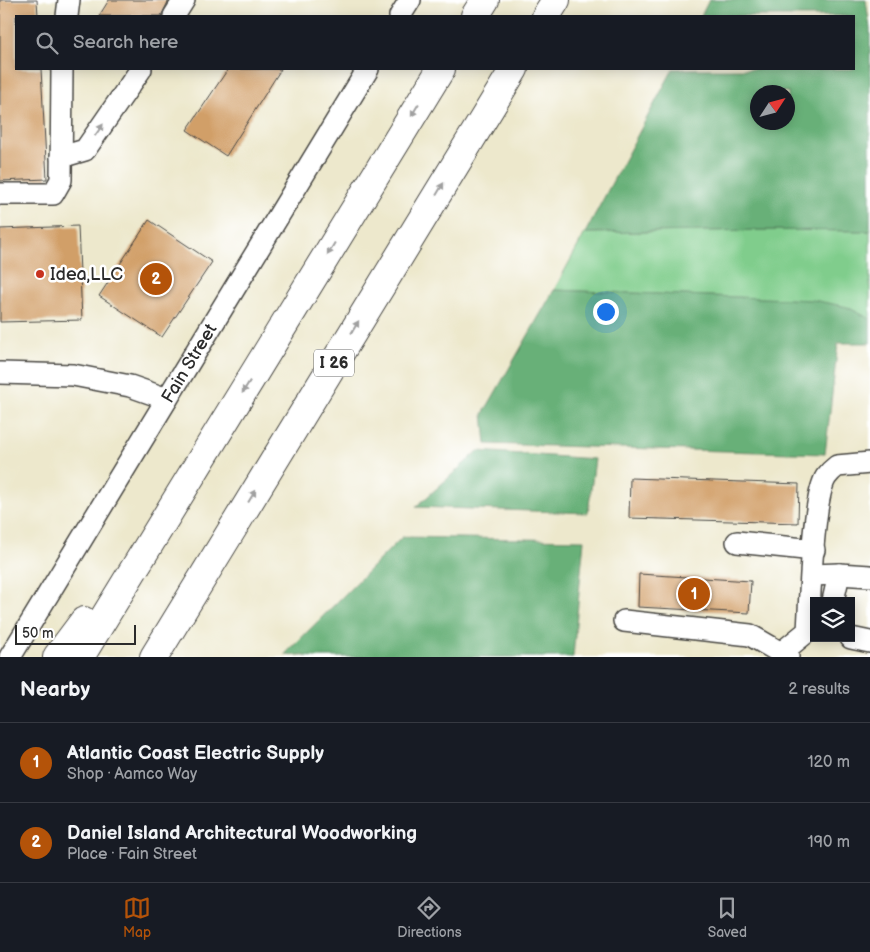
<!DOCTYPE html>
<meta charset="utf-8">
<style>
body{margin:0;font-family:"Balsamiq Sans",sans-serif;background:#242831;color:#f1f3f6}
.controls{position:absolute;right:15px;bottom:15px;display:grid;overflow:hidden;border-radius:0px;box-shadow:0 2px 12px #0003}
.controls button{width:45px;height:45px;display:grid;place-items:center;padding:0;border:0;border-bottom:1px solid #363941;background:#171b24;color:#f1f3f6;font:25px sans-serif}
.compass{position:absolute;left:750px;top:85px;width:45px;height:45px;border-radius:50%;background:#171b24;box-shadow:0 2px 12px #0003;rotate:54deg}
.scale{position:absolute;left:15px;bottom:12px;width:121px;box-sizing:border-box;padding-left:5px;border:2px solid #2b2b2b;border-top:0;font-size:14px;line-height:18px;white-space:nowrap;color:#2b2b2b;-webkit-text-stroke:4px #fff;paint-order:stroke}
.you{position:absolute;left:605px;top:311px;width:18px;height:18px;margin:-12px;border:4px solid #fff;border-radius:50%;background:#1a73e8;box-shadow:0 0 0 8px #1a73e833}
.badge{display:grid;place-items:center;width:32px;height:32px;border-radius:50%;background:#b45309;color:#fff;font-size:16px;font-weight:700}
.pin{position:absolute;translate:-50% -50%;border:2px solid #fff;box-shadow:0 1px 5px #0006}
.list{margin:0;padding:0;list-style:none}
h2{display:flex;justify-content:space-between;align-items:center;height:65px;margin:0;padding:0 20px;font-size:21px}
h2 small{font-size:16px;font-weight:400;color:#9ea1a6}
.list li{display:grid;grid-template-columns:32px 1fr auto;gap:15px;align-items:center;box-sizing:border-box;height:80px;padding:0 20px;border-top:1px solid #363941}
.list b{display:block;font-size:19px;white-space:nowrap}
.list p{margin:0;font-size:16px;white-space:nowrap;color:#9ea1a6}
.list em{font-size:16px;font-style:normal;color:#9ea1a6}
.icon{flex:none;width:28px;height:28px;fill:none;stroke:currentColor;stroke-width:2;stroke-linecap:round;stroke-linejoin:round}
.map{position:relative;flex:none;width:870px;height:657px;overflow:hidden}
.search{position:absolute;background:#171b24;box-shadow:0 2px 12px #0003;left:15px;right:15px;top:15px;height:55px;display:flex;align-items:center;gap:12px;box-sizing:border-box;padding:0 18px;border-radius:0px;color:#9ea1a6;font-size:19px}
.sheet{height:225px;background:#171b24}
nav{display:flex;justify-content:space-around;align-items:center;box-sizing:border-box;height:70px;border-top:1px solid #363941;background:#171b24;font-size:14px;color:#9ea1a6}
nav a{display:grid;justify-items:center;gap:2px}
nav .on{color:#b45309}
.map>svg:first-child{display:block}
</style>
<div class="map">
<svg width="870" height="657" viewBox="0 0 870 657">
<rect width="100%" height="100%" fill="#fff"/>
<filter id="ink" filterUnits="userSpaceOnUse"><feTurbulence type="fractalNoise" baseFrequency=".02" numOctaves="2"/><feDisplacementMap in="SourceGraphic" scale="10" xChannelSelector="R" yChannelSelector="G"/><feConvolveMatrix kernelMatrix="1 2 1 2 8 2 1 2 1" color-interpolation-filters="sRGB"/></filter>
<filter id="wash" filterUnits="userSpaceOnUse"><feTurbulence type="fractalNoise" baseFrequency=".0096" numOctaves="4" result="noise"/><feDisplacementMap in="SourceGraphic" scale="20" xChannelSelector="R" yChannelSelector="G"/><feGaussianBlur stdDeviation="1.12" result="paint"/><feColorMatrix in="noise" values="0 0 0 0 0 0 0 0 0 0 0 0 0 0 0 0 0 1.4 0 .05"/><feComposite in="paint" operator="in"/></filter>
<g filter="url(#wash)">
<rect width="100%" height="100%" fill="#ede8cc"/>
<!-- green -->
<polygon fill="#80cd8c" stroke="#567c5c" points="761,230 870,231 870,319 847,307 809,300 554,290 585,233"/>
<!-- forest -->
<g fill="#68b078" stroke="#4a6e52" fill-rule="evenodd">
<path d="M709 0H866L870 29V231L761 230 585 233 673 69H854V16H701ZM788 92V122H758V92Z"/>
<polygon points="554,290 813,300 847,307 870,319 870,343 838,343 825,454 486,444 483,414"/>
<polygon points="478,451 595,459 588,513 416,507"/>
<polygon points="402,537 584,540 573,657 316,657 285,654"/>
</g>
<g id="blocks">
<!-- building -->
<g fill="#d19f68">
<polygon points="0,0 37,0 38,16 16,16 16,69 41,69 47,179 0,181"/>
<polygon points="109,0 169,0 161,16 99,16"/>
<polygon points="228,69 281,69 226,156 187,130"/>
<polygon points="149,220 212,262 162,337 99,296"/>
<polygon points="78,226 82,320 0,322 0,229"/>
<polygon points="630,478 799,484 798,523 629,518"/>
<polygon points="639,574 751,581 749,613 638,607"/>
</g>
</g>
</g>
<g filter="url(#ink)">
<use href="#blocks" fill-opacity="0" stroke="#484743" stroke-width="1"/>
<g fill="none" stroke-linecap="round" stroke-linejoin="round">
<!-- minor casing -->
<g stroke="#484743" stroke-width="24">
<g id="minor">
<polyline points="67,16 69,0"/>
<polyline points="174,16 184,0"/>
<polyline points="400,16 410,0"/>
<polyline points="61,157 85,150 141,69"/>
<polyline points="0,194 53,194 61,180 62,69"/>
<polyline points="0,373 73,375 130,386 167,399"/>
<polyline points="737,542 814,550"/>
<polyline points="812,575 839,574 870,576"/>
<polyline points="833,601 839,574"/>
<polyline points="624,621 750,635 788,657"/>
<polyline points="851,638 870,642"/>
<path id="s1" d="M10 657 368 69"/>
<path d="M780 657 781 653 808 631C810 601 812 499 826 477 829 473 833 469 837 466L870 463"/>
</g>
</g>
<!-- highway casing -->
<g stroke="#484743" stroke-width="30">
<g id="highway">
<polyline points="475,16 485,0"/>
<polyline points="546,16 556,0"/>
<polyline points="57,657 84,621"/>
<polyline points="80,657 441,69"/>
<polyline points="154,657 514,69"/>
</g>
</g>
<!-- minor -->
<use href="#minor" stroke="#fff" stroke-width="21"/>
<!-- highway -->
<use href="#highway" stroke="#fff" stroke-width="28"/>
</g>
<!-- one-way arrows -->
<defs><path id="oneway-solid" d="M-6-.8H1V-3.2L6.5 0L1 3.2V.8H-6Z" transform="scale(1.25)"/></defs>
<g fill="#a0a0a0">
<use href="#oneway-solid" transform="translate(415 110) rotate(121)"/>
<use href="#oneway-solid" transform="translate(99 130) rotate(-55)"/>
<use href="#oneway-solid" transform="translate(440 189) rotate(-59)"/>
<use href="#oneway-solid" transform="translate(331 249) rotate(121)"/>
<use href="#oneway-solid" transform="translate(355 327) rotate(-59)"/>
<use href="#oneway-solid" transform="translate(246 387) rotate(122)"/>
<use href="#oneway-solid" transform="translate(252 496) rotate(-59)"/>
</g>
</g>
<!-- markers -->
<circle fill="#c8321e" stroke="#fff" stroke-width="2" cx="40" cy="274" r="5"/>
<g text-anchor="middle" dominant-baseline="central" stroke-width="5" stroke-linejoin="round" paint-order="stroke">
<!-- shield labels -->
<rect fill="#fff" stroke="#6b6b6b" stroke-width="1" x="314" y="349.5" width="40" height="27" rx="4"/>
<g font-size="16" font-weight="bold" fill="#2b2b2b">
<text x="334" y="363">I 26</text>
</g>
<!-- poi labels -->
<g font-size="18" fill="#2b2b2b" stroke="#fff" text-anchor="start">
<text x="50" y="274">Idea,LLC</text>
</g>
<!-- street labels -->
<g font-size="18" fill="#2b2b2b" stroke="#fff">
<text stroke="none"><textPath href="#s1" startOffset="344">Fain Street</textPath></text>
</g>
</g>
</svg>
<div class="controls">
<button><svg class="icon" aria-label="layers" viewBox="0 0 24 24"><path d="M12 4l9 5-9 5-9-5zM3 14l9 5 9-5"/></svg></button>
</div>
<svg class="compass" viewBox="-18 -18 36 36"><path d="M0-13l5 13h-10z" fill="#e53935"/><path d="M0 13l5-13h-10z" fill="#9ea1a6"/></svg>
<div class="scale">50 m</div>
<div class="you"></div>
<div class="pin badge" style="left:694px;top:594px">1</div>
<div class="pin badge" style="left:156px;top:279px">2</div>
<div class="search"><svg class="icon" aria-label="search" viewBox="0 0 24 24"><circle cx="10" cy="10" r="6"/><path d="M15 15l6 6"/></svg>Search here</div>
</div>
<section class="sheet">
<h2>Nearby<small>2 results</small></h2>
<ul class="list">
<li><span class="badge">1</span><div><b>Atlantic Coast Electric Supply</b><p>Shop · Aamco Way</p></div><em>120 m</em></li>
<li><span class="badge">2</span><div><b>Daniel Island Architectural Woodworking</b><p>Place · Fain Street</p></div><em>190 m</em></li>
</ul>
</section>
<nav>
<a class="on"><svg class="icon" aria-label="map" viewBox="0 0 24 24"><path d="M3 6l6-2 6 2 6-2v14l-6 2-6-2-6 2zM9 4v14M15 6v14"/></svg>Map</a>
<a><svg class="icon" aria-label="directions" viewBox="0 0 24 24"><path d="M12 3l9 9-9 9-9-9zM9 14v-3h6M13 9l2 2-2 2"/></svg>Directions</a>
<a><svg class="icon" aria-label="saved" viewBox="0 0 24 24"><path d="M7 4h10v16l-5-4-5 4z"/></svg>Saved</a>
</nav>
